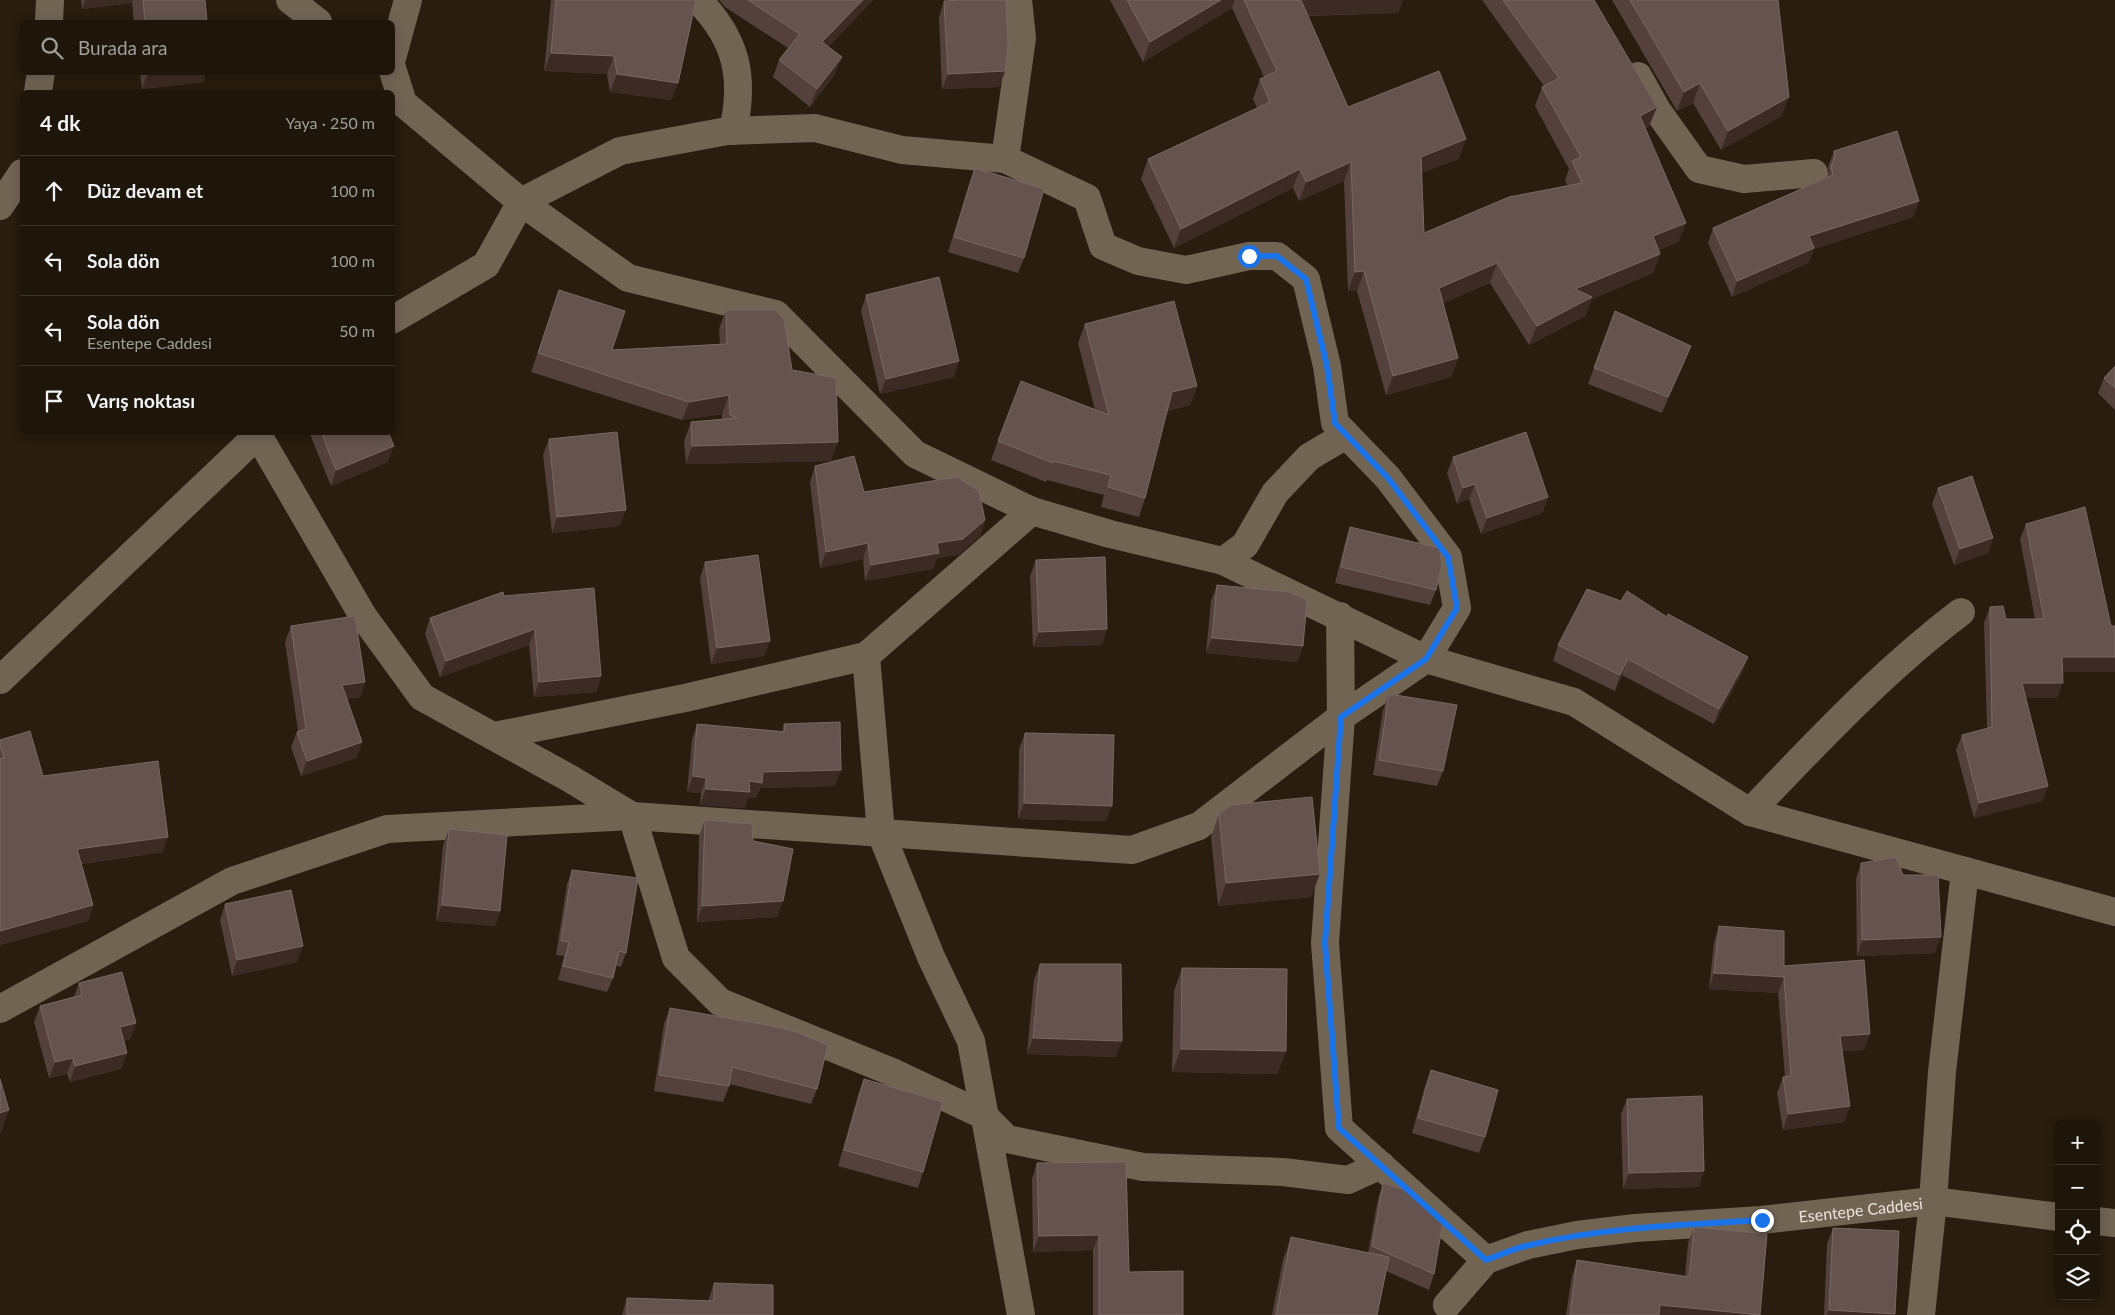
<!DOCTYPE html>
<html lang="tr">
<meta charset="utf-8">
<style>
body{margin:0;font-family:Lato,sans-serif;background:#261f13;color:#f1f3f6}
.controls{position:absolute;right:15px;bottom:15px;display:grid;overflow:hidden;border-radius:8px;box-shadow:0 2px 12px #0003}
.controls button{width:45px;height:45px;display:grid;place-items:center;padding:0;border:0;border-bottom:1px solid #3c352b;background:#1e160a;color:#f1f3f6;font:25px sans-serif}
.stop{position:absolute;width:15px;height:15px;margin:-11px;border:4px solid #1a73e8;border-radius:50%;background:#fff}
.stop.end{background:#1a73e8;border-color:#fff;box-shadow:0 1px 5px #0008}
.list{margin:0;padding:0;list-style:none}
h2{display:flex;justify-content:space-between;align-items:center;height:65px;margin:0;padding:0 20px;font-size:21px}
h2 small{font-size:16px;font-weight:400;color:#a19f9c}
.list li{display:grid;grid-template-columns:32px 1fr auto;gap:15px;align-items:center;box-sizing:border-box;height:70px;padding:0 20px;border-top:1px solid #3c352b}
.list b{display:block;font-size:19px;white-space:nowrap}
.list p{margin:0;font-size:16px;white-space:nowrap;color:#a19f9c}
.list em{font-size:16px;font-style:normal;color:#a19f9c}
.icon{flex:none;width:28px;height:28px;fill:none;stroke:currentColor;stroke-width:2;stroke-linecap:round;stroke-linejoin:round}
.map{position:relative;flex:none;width:2115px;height:1315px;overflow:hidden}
.search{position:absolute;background:#1e160a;box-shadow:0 2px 12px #0003;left:20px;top:20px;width:375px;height:55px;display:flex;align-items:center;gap:12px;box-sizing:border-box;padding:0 18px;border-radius:8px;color:#a19f9c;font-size:19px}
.panel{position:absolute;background:#1e160a;box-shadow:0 2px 12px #0003;left:20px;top:90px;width:375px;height:345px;border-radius:8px}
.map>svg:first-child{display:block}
</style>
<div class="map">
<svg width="2115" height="1315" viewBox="0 0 2115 1315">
<rect width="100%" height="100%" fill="#281d0e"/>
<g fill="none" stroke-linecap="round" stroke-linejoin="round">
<!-- minor -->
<g stroke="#726453" stroke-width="28">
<polyline points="290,0 318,22"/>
<path d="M698 0C737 40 745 77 733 131"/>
<polyline points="49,22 50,0"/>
<polyline points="392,58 408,0"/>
<polyline points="392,68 403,103 521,202 628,278 776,314 915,454 1032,511 1110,534 1223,561 1426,659 1574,702 1750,812 2115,912"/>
<polyline points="1638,76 1657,110 1699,169 1744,179 1814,173"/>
<polyline points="38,92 41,72"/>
<polyline points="1005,159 1022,38 1018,0"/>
<polyline points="0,206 22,173"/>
<polyline points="258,435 363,616 422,697 569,778 632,816 676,958 720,1002 892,1072 983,1115 1007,1139 1143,1167 1283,1172 1348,1180 1381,1165"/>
<polyline points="1223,561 1245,545 1275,493 1309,457 1346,435"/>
<polyline points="1340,616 1341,717 1325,943 1339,1128 1486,1260"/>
<polyline points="866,656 881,833 931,957 971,1041 1021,1315"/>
<polyline points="0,680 261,432"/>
<polyline points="494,736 685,698 866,656 1032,511"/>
<path d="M1750 812C1817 742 1883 671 1961 612"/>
<polyline points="0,1009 232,881 387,829 632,816 1132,850 1199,826 1341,717 1426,659 1457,608 1448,557 1388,478 1335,423 1327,366 1306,279 1277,256 1249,256 1186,270 1138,261 1103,246 1087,198 1005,159 902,150 815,128 727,131 620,151 521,202 486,265 392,320"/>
<polyline points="2096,1221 2115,1223"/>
<path id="s1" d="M1447 1305 1486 1260 1528 1245 1577 1235 1635 1228 1761 1220 1933 1201 2059 1217"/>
<polyline points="1921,1315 1933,1201 1942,1072 1965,871"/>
</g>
</g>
<!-- wall -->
<g fill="#54413e">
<polygon points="81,0 205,0 207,22 134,22 132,3 82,9"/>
<polygon points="551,0 696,0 678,83 671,100 610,92 607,74 544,71"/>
<polygon points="719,0 873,0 828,47 835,74 810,107 773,77 779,60 788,48 725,7"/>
<polygon points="1110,0 1403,0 1398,13 1308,16 1348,107 1459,159 1421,173 1424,233 1568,186 1565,180 1569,169 1535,106 1542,87 1544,86 1482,0 1594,0 1657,107 1649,126 1645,129 1686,223 1678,242 1659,250 1660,254 1653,273 1592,299 1585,316 1529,345 1490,283 1443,303 1458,358 1451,377 1386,395 1357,291 1348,291 1344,181 1299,201 1293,188 1174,248 1141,179 1148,159 1257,108 1253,99 1260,79 1264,77 1232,8 1143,62"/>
<polygon points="1612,0 1778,0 1782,116 1721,150 1693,103 1677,111"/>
<polygon points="944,1 1005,71 999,87 942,89 939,17"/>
<polygon points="140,72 206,72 203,82 142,89"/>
<polygon points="1834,151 1919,201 1913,217 1814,249 1808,263 1732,297 1708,243 1713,228 1827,177 1829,172 1828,167"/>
<polygon points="975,168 1024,258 1018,273 948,252 969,184"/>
<polygon points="559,290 612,350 720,344 719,329 726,310 792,370 831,461 686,464 684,441 691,422 722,419 722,414 682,420 531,372"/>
<polygon points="866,295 954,377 880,394 861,311"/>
<polygon points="1615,311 1691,346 1685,361 1662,413 1588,384"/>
<polygon points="1085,324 1197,386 1190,405 1167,411 1145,498 1139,517 1101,507 1104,495 1047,480 1046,482 991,460 998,441 1095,410 1078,343"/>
<polygon points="2115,366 2115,410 2098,393 2104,378"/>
<polygon points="309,432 388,432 388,462 331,486"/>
<polygon points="549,439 620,526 552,533 543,455"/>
<polygon points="1453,457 1548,497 1542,513 1481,534 1469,499 1457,504 1447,473"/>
<polygon points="815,466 864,492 985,520 980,536 958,555 937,558 933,569 865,581 863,559 820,568 810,482"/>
<polygon points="1938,488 1993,538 1988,553 1954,565 1932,504"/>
<polygon points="2026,524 2063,672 2057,698 2026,698 2048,786 2042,801 1974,818 1956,750 1962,735 1987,729 1984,623 1990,607 2006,619 2035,619 2020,539"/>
<polygon points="1350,527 1436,590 1430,605 1335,583 1345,543"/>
<polygon points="1036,560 1102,645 1033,647 1030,576"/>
<polygon points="705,562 770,641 764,656 711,664 700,578"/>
<polygon points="1217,585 1303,646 1297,662 1206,653 1211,601"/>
<polygon points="504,596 601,676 596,692 534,697 529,645 440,677 425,634 430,618"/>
<polygon points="1667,617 1748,657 1742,673 1714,724 1622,675 1615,691 1553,661 1558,645"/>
<polygon points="291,626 365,682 360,697 347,699 362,742 356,758 301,776 291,747 297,732 298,731 285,642"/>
<polygon points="1389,694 1443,771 1437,786 1373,775 1383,710"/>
<polygon points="697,724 782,731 784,724 835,786 760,788 756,798 748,798 744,808 700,805 701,793 687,792 692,740"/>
<polygon points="1025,733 1106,821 1018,819 1019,749"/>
<polygon points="0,740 43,776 163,852 81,864 93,905 88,921 0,945"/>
<polygon points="1219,814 1311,897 1218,906 1211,837"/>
<polygon points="705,820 753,841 783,901 777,917 697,922 699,836"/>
<polygon points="449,829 500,911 495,926 436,921 443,845"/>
<polygon points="1861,863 1903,875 1935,953 1857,956 1856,879"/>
<polygon points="572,870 626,953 621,967 615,966 613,978 607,992 558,980 564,956 556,955 567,884"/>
<polygon points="225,904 297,962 232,976 220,920"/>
<polygon points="1719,926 1784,966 1870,1034 1864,1050 1842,1051 1850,1106 1844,1122 1783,1130 1777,1093 1783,1077 1785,1077 1778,993 1709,989 1714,942"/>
<polygon points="1040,964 1116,1057 1027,1054 1034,980"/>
<polygon points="1182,968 1286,1051 1277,1074 1172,1072 1174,991"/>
<polygon points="79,983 136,1023 130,1039 124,1041 127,1053 121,1069 70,1082 67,1074 49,1078 34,1022 40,1006 74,997"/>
<polygon points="670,1008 817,1089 811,1104 730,1084 723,1102 654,1091 664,1024"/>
<polygon points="1431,1070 1485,1137 1479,1153 1412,1133 1425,1086"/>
<polygon points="864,1079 923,1172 918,1188 838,1166 858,1095"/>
<polygon points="1627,1099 1699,1187 1623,1189 1621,1114"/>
<polygon points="1037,1163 1129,1272 1183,1315 1093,1315 1093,1250 1033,1252 1032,1179"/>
<polygon points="1383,1183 1434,1274 1429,1290 1386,1271 1377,1315 1272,1315 1283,1260 1291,1237 1368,1253 1378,1199"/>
<polygon points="1694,1227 1760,1315 1566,1315 1572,1276 1577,1260 1685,1276 1688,1243"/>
<polygon points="1833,1228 1895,1314 1894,1315 1824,1315 1827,1244"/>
<polygon points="714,1283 773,1315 622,1315 627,1298 708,1301"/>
</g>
<!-- shaded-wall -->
<g fill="#3c2b24">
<polygon points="85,0 133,0 132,3 82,9"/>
<polygon points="863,0 873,0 816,60 822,42"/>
<polygon points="1221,0 1235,0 1232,8 1143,62 1150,42"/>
<polygon points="1298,0 1403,0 1398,13 1292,16"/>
<polygon points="551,53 614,56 607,74 544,71"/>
<polygon points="842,57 835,74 810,107 817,89"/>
<polygon points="1005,71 999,87 942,89 948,74"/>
<polygon points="148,72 206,72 203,82 142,89"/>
<polygon points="617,74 678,83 671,100 610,92"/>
<polygon points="1700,83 1693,103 1677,111 1684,92"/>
<polygon points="1789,97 1782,116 1721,150 1728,131"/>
<polygon points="1657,107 1649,126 1633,135 1640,116"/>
<polygon points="1466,139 1459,159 1414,176 1421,157"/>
<polygon points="1351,162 1344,181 1299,201 1306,182"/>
<polygon points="1300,169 1293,188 1174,248 1181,229"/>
<polygon points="1919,201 1913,217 1814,249 1808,263 1732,297 1737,281 1809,236"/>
<polygon points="1686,223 1678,242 1646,255 1653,236"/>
<polygon points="1660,254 1653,273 1592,299 1585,316 1529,345 1537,326 1575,289"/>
<polygon points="1497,263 1490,283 1432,308 1439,288"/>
<polygon points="1364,271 1357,291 1348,291 1355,272"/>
<polygon points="1691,346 1685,361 1662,413 1668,397"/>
<polygon points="1458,358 1451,377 1386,395 1393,376"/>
<polygon points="959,361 954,377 880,394 886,379"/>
<polygon points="1197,386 1190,405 1165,412 1172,392"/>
<polygon points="729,395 722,414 682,420 689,402"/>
<polygon points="838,442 831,461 686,464 692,446"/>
<polygon points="394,446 388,462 331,486 336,470"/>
<polygon points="1475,484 1469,499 1457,504 1463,488"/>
<polygon points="1548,497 1542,513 1481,534 1487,518"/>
<polygon points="626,510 620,526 552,533 557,517"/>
<polygon points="985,520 980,536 958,555 937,558 933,569 865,581 871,565 937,543"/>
<polygon points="1993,538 1988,553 1954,565 1960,549"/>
<polygon points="868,543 863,559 820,568 826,552"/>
<polygon points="535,629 529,645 440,677 446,661"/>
<polygon points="1107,629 1102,645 1033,647 1039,632"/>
<polygon points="1212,638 1303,646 1297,662 1206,653"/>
<polygon points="770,641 764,656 711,664 717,648"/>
<polygon points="1748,657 1742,673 1714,724 1719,709"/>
<polygon points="2062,657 2115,657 2115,672 2057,672"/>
<polygon points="1628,659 1622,675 1615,691 1620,675"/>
<polygon points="601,676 596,692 534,697 539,682"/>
<polygon points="365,682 360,697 337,701 342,685"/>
<polygon points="2022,683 2063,683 2057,698 2017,698"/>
<polygon points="362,742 356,758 301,776 307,761"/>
<polygon points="841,770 835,786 760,788 756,798 748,798 744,808 700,805 706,789 763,772"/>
<polygon points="693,776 706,778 701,793 687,792"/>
<polygon points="2048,786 2042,801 1974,818 1979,803"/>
<polygon points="1024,803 1112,806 1106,821 1018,819"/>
<polygon points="168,837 163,852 72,865 77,849"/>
<polygon points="1320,874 1311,897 1218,906 1226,883"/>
<polygon points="783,901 777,917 697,922 702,906"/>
<polygon points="93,905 88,921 0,945 0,931"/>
<polygon points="442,905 500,911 495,926 436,921"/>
<polygon points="1941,937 1935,953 1857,956 1862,940"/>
<polygon points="303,946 297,962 232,976 237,960"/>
<polygon points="1714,973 1784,977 1778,993 1709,989"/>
<polygon points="136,1023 130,1039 115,1043 120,1027"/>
<polygon points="1870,1034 1864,1050 1834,1052 1840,1036"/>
<polygon points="1033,1038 1122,1041 1116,1057 1027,1054"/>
<polygon points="1181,1049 1286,1051 1277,1074 1172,1072"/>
<polygon points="127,1053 121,1069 70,1082 75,1066"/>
<polygon points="73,1058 67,1074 49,1078 55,1062"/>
<polygon points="1850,1106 1844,1122 1783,1130 1788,1114"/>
<polygon points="9,1110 1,1133 0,1133 0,1113"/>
<polygon points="1704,1171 1699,1187 1623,1189 1629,1173"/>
<polygon points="1099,1235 1093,1250 1033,1252 1039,1236"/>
<polygon points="1660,1305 1760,1315 1657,1315"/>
<polygon points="1829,1310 1895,1314 1894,1315 1827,1315"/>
</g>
<!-- building -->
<g fill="#64534e" stroke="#796964">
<polygon points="143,0 205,0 207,22 145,22"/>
<polygon points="556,0 696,0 678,83 617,74 614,56 551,53"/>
<polygon points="748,0 863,0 822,42 842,57 817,89 779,60 800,34"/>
<polygon points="960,0 1006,0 1008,47 1005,71 948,74 944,1"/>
<polygon points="1127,0 1221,0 1150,42"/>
<polygon points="1244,0 1301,0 1348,107 1439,71 1466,139 1421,157 1424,233 1509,197 1582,183 1572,161 1581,157 1542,87 1559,78 1503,0 1594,0 1657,107 1640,116 1686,223 1653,236 1660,254 1575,289 1592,297 1537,326 1497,263 1439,288 1458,358 1393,376 1364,271 1355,272 1351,162 1306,182 1300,169 1181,229 1148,159 1270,102 1260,79 1277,71"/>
<polygon points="1630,0 1778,0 1789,97 1728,131 1700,83 1684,92"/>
<polygon points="1897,131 1919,201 1809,236 1814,248 1737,281 1713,228 1833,175 1831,167 1835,156 1834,151"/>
<polygon points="975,168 1044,189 1024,258 954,237"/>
<polygon points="939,277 959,361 886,379 866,295"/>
<polygon points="559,290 625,311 612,350 727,344 726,310 775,310 784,319 792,370 836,378 838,442 692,446 691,422 737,418 730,415 729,395 689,402 538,353"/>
<polygon points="1174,301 1197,386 1172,392 1145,498 1108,487 1111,475 1054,461 1053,463 998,441 1021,381 1109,415 1085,324"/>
<polygon points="1615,311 1691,346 1668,397 1594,368"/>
<polygon points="2115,366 2115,388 2104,378"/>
<polygon points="321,432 388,432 394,446 336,470"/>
<polygon points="617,432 626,510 557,517 549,439"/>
<polygon points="1526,432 1548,497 1487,518 1475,484 1463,488 1453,457"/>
<polygon points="854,456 864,492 957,477 979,491 985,520 963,539 937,543 939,553 871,565 868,543 826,552 815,466"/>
<polygon points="1972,476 1993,538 1960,549 1938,488"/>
<polygon points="2085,507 2111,626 2115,626 2115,657 2062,657 2063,683 2022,683 2048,786 1979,803 1962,735 1992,727 1990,607 2003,606 2006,619 2044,619 2026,524"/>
<polygon points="1350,527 1439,548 1442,564 1436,590 1341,567"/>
<polygon points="758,555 770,641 717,648 705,562"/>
<polygon points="1105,557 1107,629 1039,632 1036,560"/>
<polygon points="1217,585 1289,592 1307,600 1303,646 1212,638"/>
<polygon points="594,588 601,676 539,682 535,629 446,661 430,618 503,592 504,596"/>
<polygon points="1587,589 1621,601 1627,591 1667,617 1668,614 1748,657 1719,709 1628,659 1620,675 1558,645"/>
<polygon points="355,616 365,682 342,685 362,742 307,761 297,732 306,729 291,626"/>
<polygon points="1389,694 1457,705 1443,771 1379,760"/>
<polygon points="840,722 841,770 763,772 762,783 749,781 750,792 706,789 706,778 693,776 697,724 785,732 784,724"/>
<polygon points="30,731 43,776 158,761 168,837 77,849 93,905 0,931 0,759 4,758 0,745 0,740"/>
<polygon points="1025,733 1114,735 1112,806 1024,803"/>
<polygon points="1312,797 1320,874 1226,883 1219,814 1231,805"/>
<polygon points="705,820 752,824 753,841 793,849 783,901 702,906"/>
<polygon points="449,829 507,835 500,911 442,905"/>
<polygon points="1896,857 1903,875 1938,875 1941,937 1862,940 1861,863"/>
<polygon points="572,870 638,878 626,953 619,951 613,978 563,966 569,942 561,941"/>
<polygon points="291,890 303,946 237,960 225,904"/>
<polygon points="1719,926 1784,931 1784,966 1864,960 1870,1034 1840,1036 1850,1106 1788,1114 1783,1077 1791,1076 1784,977 1714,973"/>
<polygon points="1040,964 1121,964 1122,1041 1033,1038"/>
<polygon points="1182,968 1287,969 1286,1051 1181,1049"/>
<polygon points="122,972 136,1023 120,1027 127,1053 75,1066 73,1058 55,1062 40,1006 82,995 79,983"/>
<polygon points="670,1008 767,1025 797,1032 828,1045 817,1089 732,1067 729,1086 659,1075"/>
<polygon points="1431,1070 1498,1090 1485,1137 1418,1118"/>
<polygon points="0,1079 9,1110 0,1113"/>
<polygon points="864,1079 943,1102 923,1172 844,1150"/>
<polygon points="1702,1096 1704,1171 1629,1173 1627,1099"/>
<polygon points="1126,1162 1129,1272 1183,1271 1183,1315 1099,1315 1099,1235 1039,1236 1037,1163"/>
<polygon points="1383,1183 1409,1191 1443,1221 1434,1274 1372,1246"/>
<polygon points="1694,1227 1767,1234 1760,1315 1660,1305 1659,1315 1570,1315 1577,1260 1689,1277"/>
<polygon points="1833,1228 1899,1231 1895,1314 1829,1310"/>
<polygon points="1291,1237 1389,1257 1377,1315 1276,1315"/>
<polygon points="714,1283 773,1285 773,1315 627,1315 627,1298 714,1301"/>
</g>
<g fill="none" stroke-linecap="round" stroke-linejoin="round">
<!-- route -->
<path stroke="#1a73e8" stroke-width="6" d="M1249 256H1277L1306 279 1327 366 1335 423 1388 478 1448 557 1457 608 1426 659 1341 717 1325 943 1339 1128 1486 1260C1500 1255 1515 1248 1530 1245 1605 1227 1684 1225 1762 1220"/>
</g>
<g text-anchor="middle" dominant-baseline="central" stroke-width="4.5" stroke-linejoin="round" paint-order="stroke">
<!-- street labels -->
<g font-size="16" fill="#eae3d9" stroke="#1f1406">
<text stroke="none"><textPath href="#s1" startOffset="439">Esentepe Caddesi</textPath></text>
</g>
</g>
</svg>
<div class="controls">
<button>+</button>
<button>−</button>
<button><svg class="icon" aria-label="locate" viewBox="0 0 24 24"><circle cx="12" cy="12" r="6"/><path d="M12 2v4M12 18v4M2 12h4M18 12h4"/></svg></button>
<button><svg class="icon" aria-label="layers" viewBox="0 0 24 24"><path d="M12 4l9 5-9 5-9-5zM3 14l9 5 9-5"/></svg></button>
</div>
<div class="stop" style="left:1249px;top:256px"></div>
<div class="stop end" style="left:1762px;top:1220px"></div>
<div class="search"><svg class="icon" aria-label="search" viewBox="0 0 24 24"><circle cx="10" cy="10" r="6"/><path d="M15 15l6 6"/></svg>Burada ara</div>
<section class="panel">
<h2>4 dk<small>Yaya · 250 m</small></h2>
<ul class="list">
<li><svg class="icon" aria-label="ahead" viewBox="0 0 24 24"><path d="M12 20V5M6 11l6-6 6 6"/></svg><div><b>Düz devam et</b></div><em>100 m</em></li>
<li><svg class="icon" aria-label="left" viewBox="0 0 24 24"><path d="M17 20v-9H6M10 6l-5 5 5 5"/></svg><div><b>Sola dön</b></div><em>100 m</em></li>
<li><svg class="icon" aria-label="left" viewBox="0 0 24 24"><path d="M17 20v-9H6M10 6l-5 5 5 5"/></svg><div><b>Sola dön</b><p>Esentepe Caddesi</p></div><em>50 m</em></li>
<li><svg class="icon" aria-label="arrive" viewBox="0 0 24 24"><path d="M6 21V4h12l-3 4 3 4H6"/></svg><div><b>Varış noktası</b></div></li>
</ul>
</section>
</div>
